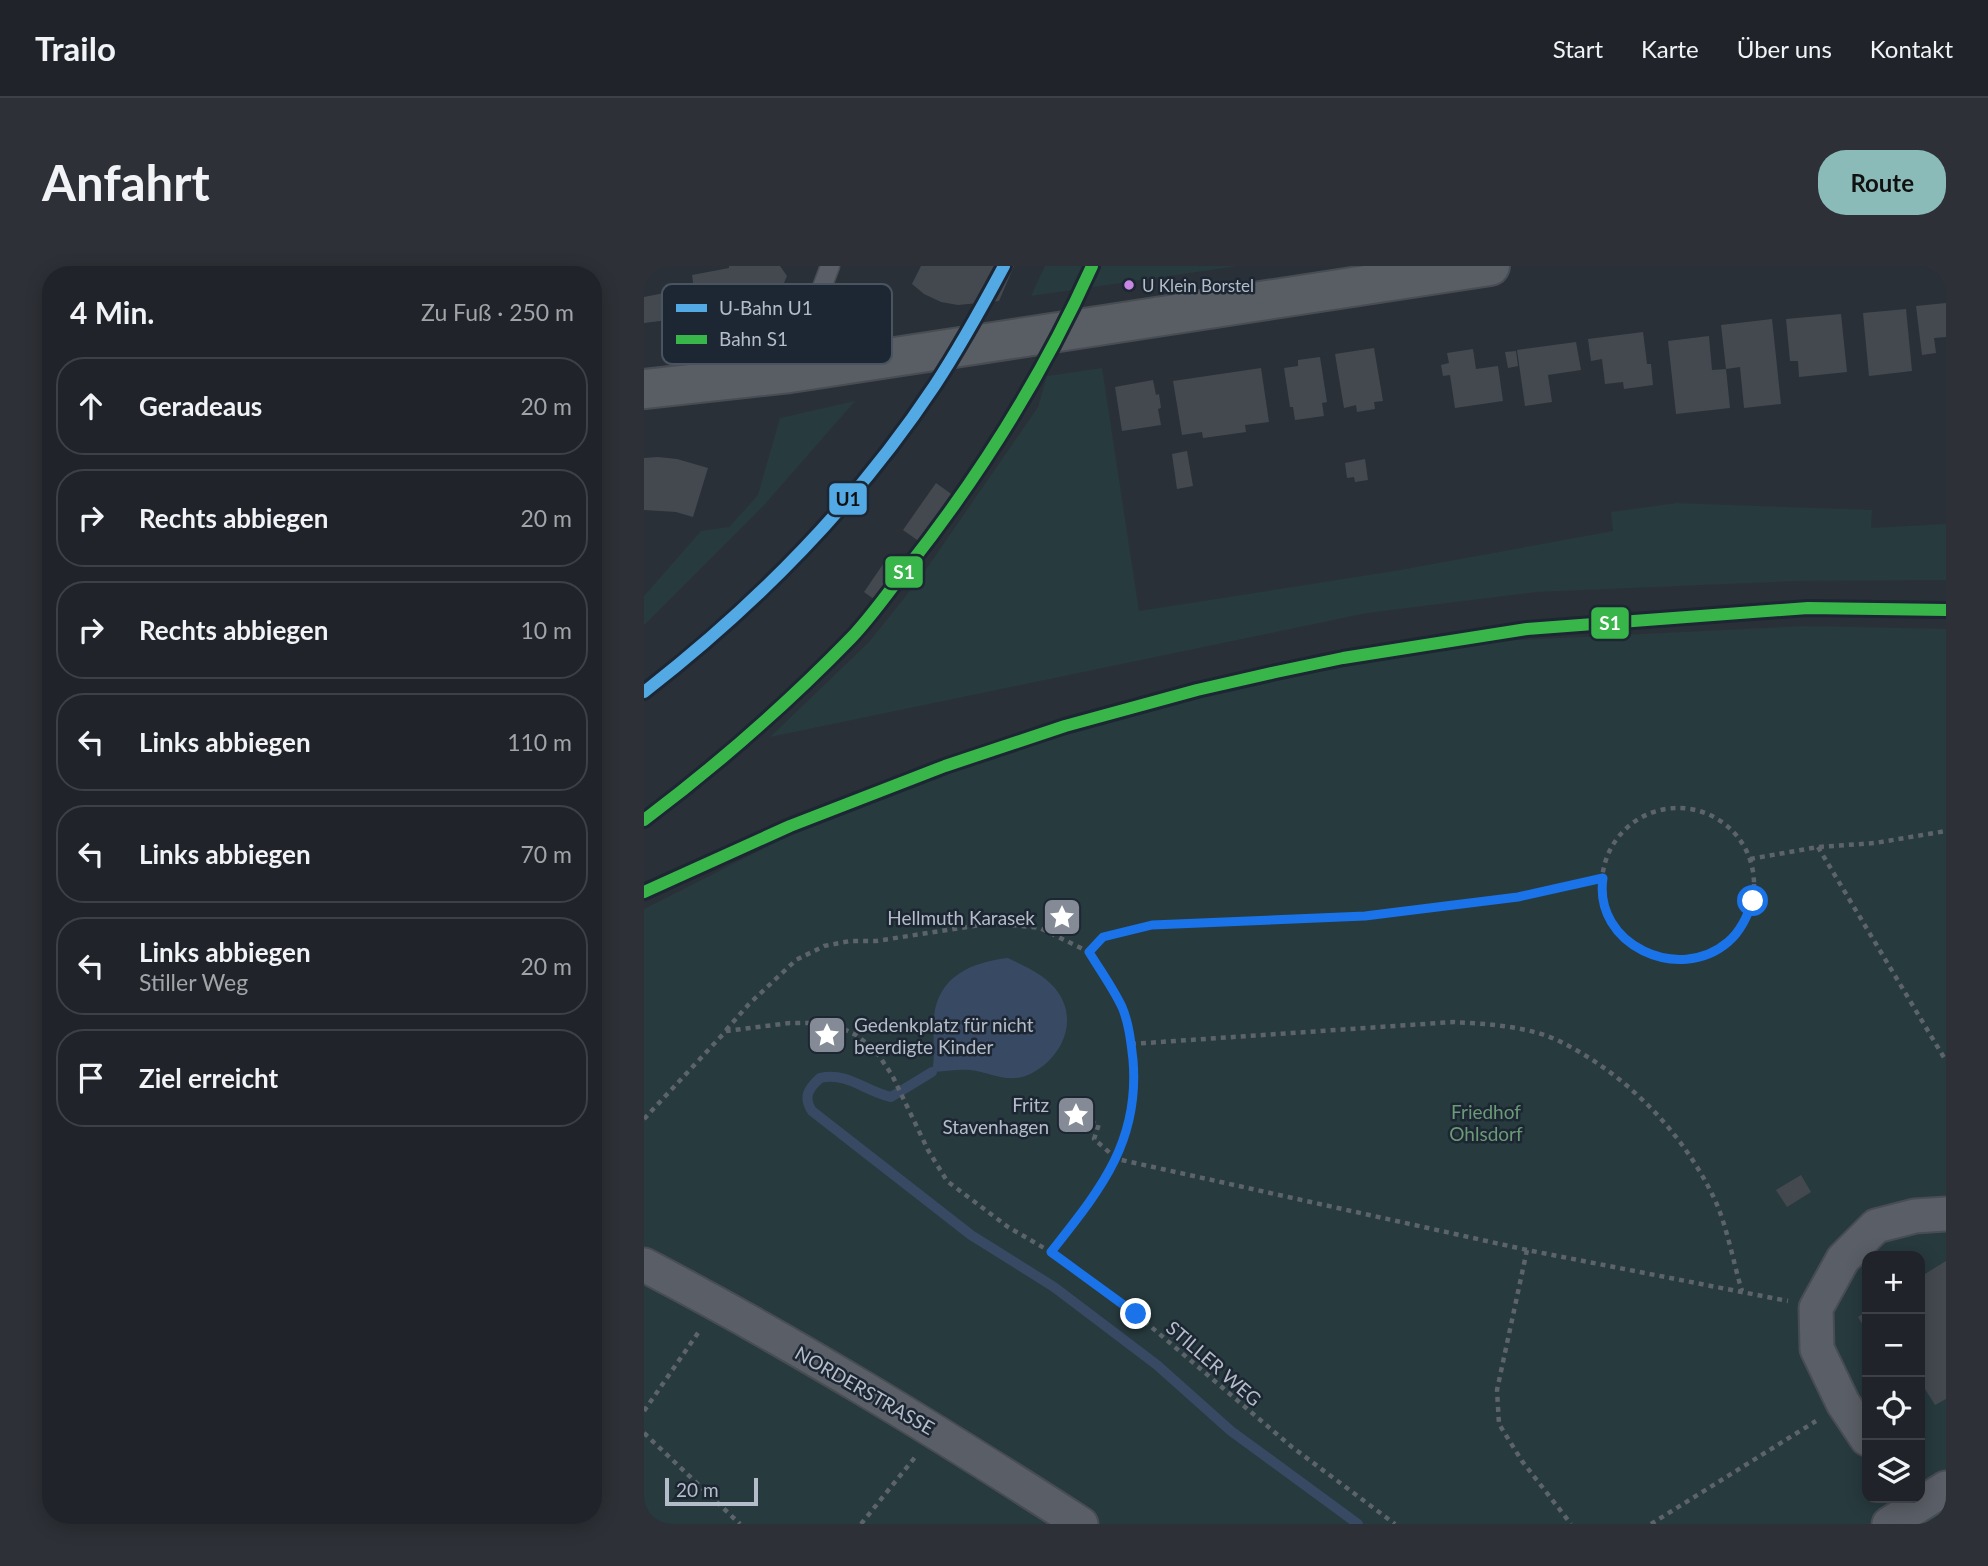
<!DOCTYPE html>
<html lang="de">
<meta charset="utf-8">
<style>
body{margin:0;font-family:Lato,sans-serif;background:#2d3036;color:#f1f3f6}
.controls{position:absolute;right:21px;bottom:21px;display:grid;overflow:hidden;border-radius:14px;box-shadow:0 4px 18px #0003}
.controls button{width:63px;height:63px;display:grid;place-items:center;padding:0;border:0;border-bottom:2px solid #3d4147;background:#20242a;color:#f1f3f6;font:35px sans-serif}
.scale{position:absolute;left:21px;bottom:18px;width:93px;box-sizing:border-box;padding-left:7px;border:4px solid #b4bcc9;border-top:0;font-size:19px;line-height:24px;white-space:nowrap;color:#b4bcc9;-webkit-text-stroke:5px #1d2633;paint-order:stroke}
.stop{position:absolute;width:21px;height:21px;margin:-16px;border:5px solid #1a73e8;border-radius:50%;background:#fff}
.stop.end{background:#1a73e8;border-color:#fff;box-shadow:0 2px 7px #0008}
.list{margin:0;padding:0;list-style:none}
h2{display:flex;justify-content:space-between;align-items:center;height:91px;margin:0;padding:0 28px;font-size:30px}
h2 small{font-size:23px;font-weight:400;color:#a2a4a8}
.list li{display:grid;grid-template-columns:46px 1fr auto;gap:21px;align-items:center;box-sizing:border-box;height:98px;margin:0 14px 14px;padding:0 14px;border:2px solid #3d4147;border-radius:28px}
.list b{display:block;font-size:26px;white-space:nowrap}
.list p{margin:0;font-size:23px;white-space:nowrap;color:#a2a4a8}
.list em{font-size:23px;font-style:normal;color:#a2a4a8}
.icon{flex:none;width:38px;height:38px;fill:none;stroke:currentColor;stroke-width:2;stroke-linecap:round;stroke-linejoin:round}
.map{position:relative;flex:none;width:1302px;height:1258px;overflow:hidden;border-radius:28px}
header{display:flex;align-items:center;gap:42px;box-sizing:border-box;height:98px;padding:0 35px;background:#20242a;border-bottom:2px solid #3d4147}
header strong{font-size:33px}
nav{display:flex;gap:38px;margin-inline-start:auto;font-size:24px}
.intro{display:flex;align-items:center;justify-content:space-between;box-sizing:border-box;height:168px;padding:0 42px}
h1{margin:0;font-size:49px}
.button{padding:18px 32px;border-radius:28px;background:#8bbbb9;color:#111;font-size:24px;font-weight:700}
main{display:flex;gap:42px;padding:0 42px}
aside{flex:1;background:#20242a;border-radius:28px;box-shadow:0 4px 18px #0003}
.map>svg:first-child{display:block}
</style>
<header>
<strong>Trailo</strong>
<nav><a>Start</a><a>Karte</a><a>Über uns</a><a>Kontakt</a></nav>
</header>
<div class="intro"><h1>Anfahrt</h1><a class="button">Route</a></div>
<main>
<aside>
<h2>4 Min.<small>Zu Fuß · 250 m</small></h2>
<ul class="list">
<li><svg class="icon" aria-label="ahead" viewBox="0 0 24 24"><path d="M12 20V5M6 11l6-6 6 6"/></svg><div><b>Geradeaus</b></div><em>20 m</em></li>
<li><svg class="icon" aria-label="right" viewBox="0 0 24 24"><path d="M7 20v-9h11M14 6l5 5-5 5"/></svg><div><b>Rechts abbiegen</b></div><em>20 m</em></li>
<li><svg class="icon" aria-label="right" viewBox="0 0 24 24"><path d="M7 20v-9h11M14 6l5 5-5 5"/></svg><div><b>Rechts abbiegen</b></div><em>10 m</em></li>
<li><svg class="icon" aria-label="left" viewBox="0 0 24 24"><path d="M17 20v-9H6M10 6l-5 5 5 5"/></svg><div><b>Links abbiegen</b></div><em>110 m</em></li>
<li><svg class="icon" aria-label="left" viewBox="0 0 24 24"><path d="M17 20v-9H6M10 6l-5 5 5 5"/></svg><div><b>Links abbiegen</b></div><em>70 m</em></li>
<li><svg class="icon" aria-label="left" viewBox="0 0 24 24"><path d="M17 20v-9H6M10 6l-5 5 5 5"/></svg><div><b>Links abbiegen</b><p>Stiller Weg</p></div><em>20 m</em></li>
<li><svg class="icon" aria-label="arrive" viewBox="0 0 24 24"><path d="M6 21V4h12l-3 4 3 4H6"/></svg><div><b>Ziel erreicht</b></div></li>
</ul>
</aside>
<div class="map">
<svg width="1302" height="1258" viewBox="0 0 1302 1258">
<rect width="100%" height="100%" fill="#2a3038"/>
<!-- green -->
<g fill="#273a3e" fill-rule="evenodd">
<polygon points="401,0 594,0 387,30"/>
<polygon points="458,102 495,345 750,305 969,265 967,246 1033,237 1228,244 1227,262 1302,258 1302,314 1152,315 892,326 723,347 126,471 225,376 276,312 394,141 403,110"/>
<polygon points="211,135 121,238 0,359 0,330 57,265 85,261 114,229 136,152"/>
<path d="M1161 360 1302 363V1258H0V643L148 568 333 495 421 466 594 422 659 408 852 375ZM1223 990H1276V1232H1223Z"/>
</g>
<!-- water -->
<path fill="#384963" d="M364 692C380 700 398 707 410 721 437 752 419 793 384 809 363 818 346 806 326 804 314 803 300 806 288 806 292 787 288 770 290 751 294 710 328 696 364 692Z"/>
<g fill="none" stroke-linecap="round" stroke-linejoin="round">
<!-- stream -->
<path stroke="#384963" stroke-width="10" d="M288 806 247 831C220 825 205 806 176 812 164 823 159 831 168 845L327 969 410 1021 513 1099 587 1165 714 1258"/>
</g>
<!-- building -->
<g fill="#444950">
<polygon points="85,0 136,0 143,10 127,47 55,58 48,9 85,2"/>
<polygon points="277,0 370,0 355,35 314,39 297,36 280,28 268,18"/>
<polygon points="20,27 24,54 0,57 0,31"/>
<polygon points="1302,37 1302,71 1290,72 1292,87 1278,89 1272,40"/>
<polygon points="1262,43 1268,105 1225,110 1219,47"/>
<polygon points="1197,48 1203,106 1155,111 1154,95 1146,95 1142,53"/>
<polygon points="1128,53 1137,138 1100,142 1096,101 1082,103 1077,59"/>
<polygon points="999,66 1003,98 1007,98 1009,119 980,123 979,116 961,118 958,93 947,95 944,73"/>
<polygon points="1065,70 1068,104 1082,103 1086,142 1032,148 1024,75"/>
<polygon points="932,76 937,104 904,109 908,136 881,140 873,84"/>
<polygon points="730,82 739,135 730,136 731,143 713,146 712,139 700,142 691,88"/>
<polygon points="829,83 832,103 854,100 859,135 811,142 806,109 799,110 797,99 805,97 803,87"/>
<polygon points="872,85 874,100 864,102 861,86"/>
<polygon points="676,91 683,136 678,137 680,150 651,154 649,141 646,141 640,102 654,100 654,94"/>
<polygon points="617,102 625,156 601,159 602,166 581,169 559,172 558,166 538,169 529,115"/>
<polygon points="509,114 512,129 515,128 517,142 514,143 517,159 478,165 471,121"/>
<polygon points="543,185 549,220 533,223 528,188"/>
<polygon points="14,191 33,193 64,202 49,251 32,246 0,244 0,192"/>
<polygon points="721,193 724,214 711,216 710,211 703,212 701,197"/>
<polygon points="292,217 310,230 276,276 259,264"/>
<polygon points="246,288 260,298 234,336 220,326"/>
<polygon points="1157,909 1167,926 1143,941 1132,924"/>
<polygon points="1302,995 1302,1133 1291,1139 1276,1115 1276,1036 1281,1033 1276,1024 1276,1011"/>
<polygon points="1223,1045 1223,1066 1214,1051"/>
</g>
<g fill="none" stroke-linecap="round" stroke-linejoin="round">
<!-- service casing -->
<g stroke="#484c53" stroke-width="21">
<polyline id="service" points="146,107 186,0"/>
</g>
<!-- minor casing -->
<g stroke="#484c53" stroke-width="37">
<g id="minor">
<path d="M0 999C150 1077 294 1166 437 1258"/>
<polyline points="1223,1173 1199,1137 1173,1083 1172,1042 1199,993 1232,960 1271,950 1302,948"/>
<polyline points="1245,1258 1302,1222"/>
</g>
</g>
<!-- secondary casing -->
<g stroke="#484c53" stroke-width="42">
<polyline id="secondary" points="0,123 146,107 846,0"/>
</g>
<!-- path -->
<g stroke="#5d636a" stroke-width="4.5" stroke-dasharray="5 5" stroke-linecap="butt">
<polyline points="77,77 134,68"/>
<polyline points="268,289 284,280 322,216 376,141 383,128 389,105"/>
<circle cx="1034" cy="618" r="76"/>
<polyline points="1174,581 1302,795"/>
<polyline points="1106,593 1174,581 1231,577 1302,565"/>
<polyline points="445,686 459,671 508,659 721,650 874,631 959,613"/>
<polyline points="82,764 105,738 152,694 180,680 206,675 232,675 349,657 396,662 445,686 479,743 487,778 490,811 486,855 473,893 432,954 407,986"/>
<path d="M487 778 809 756C844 758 887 760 919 777 984 810 1039 867 1070 932 1083 959 1089 996 1098 1025"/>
<polyline points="0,853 82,765 146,757 188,757 212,769 231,784 248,809 284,884 303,915 364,961 407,986 492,1048 648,1181 751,1258"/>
<polyline points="421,866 435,854 455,858 450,873 473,893 883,984 1144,1035"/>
<polyline points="883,984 853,1124 855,1158 878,1195 927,1258"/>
<polyline points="0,1145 56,1064"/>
<polyline points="0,1167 96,1258"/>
<polyline points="217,1258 272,1190"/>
<polyline points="1007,1258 1172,1155"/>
</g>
<!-- service -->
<use href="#service" stroke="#5a5e66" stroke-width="18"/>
<!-- minor -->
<use href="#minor" stroke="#5a5e66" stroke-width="33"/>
<!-- secondary -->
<use href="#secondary" stroke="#595d64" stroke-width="38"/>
<!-- rail-1 casing -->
<g stroke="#1d2633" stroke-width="18">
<g id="rail-1">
<path d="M0 554C73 499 143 438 207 372 228 350 245 325 263 302 337 208 399 109 448 0"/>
<polyline points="0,626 146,560 301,500 421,460 553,424 632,406 699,392 883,363 1164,342 1302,344"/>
</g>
</g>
<!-- rail-1 -->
<use href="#rail-1" stroke="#39b64a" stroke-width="12"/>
<!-- metro-1 casing -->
<g stroke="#1d2633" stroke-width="18">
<path id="metro-1" d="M0 426C112 339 212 238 291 119 316 81 338 41 360 0"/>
</g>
<!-- metro-1 -->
<use href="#metro-1" stroke="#53a9e4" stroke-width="12"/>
</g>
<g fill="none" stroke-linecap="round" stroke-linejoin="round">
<!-- route -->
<path stroke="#1a73e8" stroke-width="9" d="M492 1048 407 986C455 925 496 877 489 794 487 777 485 757 478 741 469 722 456 704 445 686L459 671 508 659 721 650 874 631 959 612C949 679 1035 718 1084 676 1097 665 1103 650 1109 635"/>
</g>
<!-- icons -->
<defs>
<g id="sight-square" transform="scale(2.0125)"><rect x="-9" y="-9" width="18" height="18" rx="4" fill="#848b96" stroke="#1d2633"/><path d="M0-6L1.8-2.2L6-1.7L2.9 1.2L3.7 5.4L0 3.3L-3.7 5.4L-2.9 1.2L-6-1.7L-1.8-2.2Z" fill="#fff"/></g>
</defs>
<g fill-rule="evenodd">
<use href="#sight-square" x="418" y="651"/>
<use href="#sight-square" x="183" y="769"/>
<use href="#sight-square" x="432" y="849"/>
</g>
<!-- markers -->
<circle fill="#c787e3" stroke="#1d2633" stroke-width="2.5" cx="485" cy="19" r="6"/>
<g text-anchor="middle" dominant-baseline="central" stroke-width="5" stroke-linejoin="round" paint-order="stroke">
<!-- bus labels -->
<g font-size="17" fill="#b4bcc9" stroke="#1d2633" text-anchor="start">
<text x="498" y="19">U Klein Borstel</text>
</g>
<!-- poi labels -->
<g font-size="19" fill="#b4bcc9" stroke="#1d2633" text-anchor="end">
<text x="391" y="651">Hellmuth Karasek</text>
<text x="210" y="758" text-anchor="start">Gedenkplatz für nicht<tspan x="210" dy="22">beerdigte Kinder</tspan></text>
<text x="405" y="838">Fritz<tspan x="405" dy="22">Stavenhagen</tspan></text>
</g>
<!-- park labels -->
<g font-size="19" fill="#6b9a76" stroke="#1d2633">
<text x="842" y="845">Friedhof<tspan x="842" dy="22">Ohlsdorf</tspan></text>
</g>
<!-- street labels -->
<g font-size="19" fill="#b4bcc9" stroke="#1d2633">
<text transform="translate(570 1097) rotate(41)">STILLER WEG</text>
<text transform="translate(221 1124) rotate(30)">NORDERSTRASSE</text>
</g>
</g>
<!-- legend -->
<rect x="18" y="18" width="230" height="80" rx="10" fill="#1d2633" stroke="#4a5360" stroke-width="2"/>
<rect x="32" y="38" width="31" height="8" fill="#53a9e4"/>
<rect x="32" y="69" width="31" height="9" fill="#39b64a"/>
<g font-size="19" fill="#b4bcc9">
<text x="75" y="49">U-Bahn U1</text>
<text x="75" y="80">Bahn S1</text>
</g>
<g stroke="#1d2633" stroke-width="2.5">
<rect x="184" y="216" width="40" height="34" rx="7" fill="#53a9e4"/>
<rect x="240" y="289" width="40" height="34" rx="7" fill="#39b64a"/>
<rect x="946" y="340" width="40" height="34" rx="7" fill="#39b64a"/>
</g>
<g font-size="19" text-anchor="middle" font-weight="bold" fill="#fff">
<text x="260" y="313">S1</text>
<text x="966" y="364">S1</text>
</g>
<g font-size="19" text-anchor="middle" font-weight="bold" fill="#111">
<text x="204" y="240">U1</text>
</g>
</svg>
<div class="controls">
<button>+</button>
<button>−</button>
<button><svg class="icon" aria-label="locate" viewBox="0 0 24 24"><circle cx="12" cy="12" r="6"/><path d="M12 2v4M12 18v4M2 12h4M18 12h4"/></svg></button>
<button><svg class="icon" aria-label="layers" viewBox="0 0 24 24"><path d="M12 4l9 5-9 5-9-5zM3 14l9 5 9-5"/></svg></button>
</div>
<div class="scale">20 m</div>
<div class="stop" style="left:1109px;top:635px"></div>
<div class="stop end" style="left:492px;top:1048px"></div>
</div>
</main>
